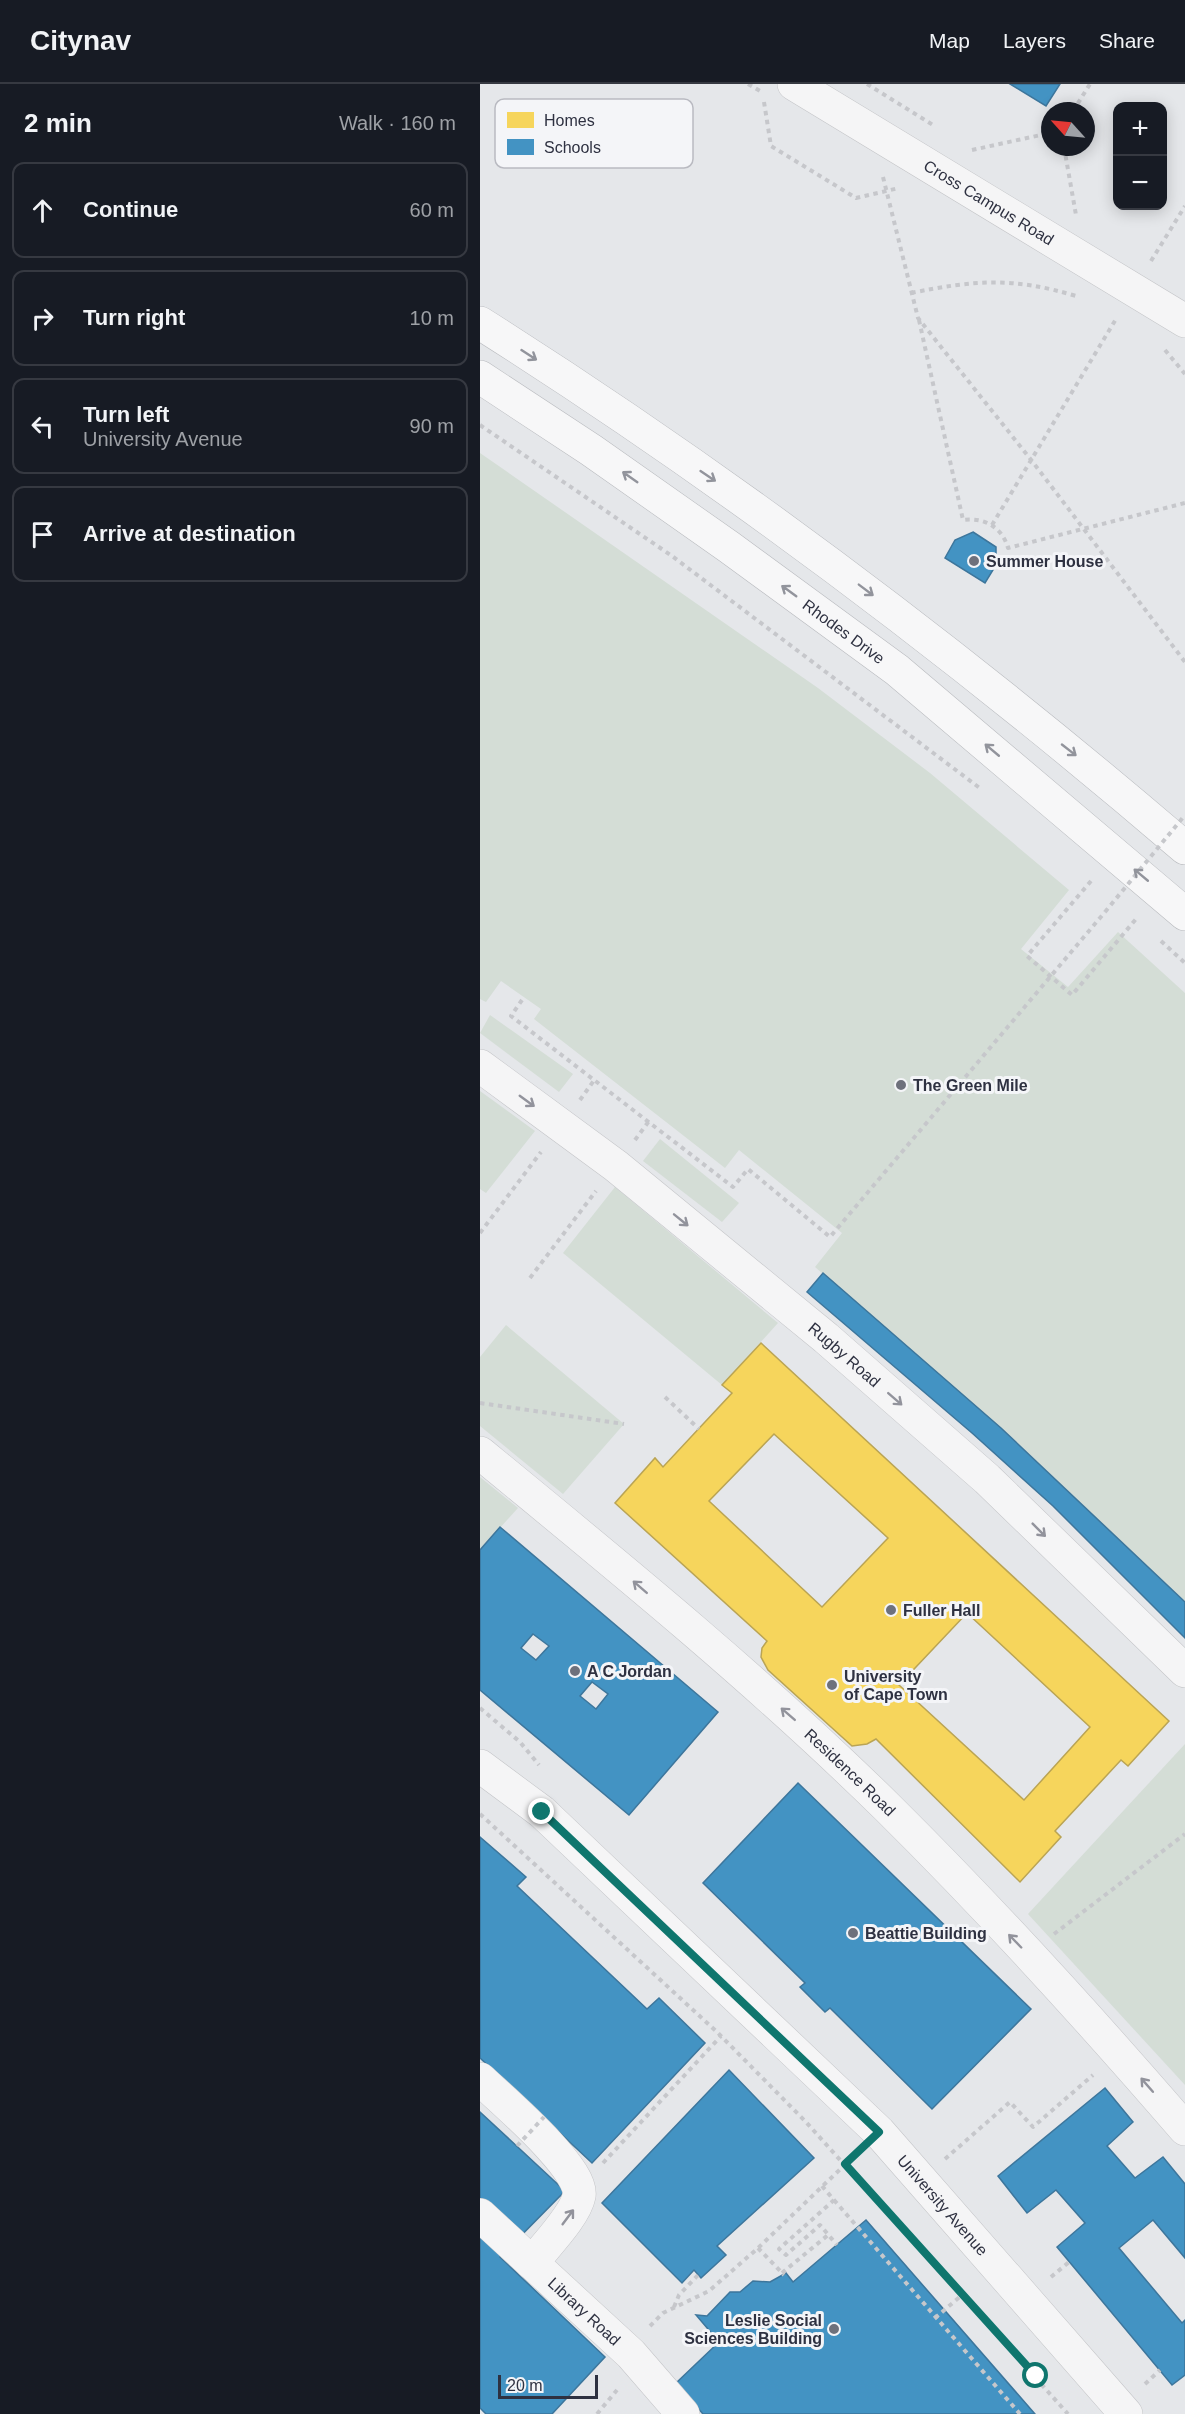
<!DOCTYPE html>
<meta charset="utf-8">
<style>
body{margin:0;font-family:Helvetica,sans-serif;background:#242831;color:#f1f3f6}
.controls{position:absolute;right:18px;top:18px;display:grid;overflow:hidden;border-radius:12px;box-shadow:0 3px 15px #0003}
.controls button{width:54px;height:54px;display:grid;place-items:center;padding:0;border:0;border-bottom:2px solid #363941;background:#171b24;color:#f1f3f6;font:30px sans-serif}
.compass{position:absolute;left:561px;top:18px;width:54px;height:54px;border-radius:50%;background:#171b24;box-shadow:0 3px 15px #0003;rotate:297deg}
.scale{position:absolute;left:18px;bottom:15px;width:100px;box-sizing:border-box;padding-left:6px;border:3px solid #2e3141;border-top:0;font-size:16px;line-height:21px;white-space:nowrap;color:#2e3141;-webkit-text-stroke:4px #f4f5f8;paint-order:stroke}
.stop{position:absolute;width:18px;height:18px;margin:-14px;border:4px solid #0f766e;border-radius:50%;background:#fff}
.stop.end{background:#0f766e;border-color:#fff;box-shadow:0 2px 6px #0008}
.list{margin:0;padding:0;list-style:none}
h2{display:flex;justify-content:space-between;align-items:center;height:78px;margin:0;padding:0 24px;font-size:26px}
h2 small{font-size:20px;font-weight:400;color:#9ea1a6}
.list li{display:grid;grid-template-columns:39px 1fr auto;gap:18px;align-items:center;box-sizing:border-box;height:96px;margin:0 12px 12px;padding:0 12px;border:2px solid #363941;border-radius:12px}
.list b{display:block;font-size:22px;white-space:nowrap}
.list p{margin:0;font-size:20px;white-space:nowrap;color:#9ea1a6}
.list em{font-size:20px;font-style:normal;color:#9ea1a6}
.icon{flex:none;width:33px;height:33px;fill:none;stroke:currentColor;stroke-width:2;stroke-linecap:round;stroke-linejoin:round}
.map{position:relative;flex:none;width:705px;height:2330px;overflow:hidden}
header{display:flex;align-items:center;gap:36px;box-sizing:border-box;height:84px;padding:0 30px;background:#171b24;border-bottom:2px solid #363941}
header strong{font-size:28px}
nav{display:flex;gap:33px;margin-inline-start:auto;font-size:21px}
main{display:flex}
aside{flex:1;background:#171b24}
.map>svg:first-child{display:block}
</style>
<header>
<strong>Citynav</strong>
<nav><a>Map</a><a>Layers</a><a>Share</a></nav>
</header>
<main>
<aside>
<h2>2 min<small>Walk · 160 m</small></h2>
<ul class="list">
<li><svg class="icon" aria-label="ahead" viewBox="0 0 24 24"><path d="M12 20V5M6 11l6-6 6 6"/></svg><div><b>Continue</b></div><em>60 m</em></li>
<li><svg class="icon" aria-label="right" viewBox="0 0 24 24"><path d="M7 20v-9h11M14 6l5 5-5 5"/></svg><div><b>Turn right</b></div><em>10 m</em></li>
<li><svg class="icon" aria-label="left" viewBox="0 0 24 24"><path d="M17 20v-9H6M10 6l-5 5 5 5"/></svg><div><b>Turn left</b><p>University Avenue</p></div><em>90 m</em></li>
<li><svg class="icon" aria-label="arrive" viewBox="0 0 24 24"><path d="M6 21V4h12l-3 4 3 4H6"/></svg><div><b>Arrive at destination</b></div></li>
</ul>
</aside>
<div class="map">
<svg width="705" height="2330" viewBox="0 0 705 2330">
<rect width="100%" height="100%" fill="#e5e7ea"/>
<!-- green -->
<g fill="#d4ddd6">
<polygon points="0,369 338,604 450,689 589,806 541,865 588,903 638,848 705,909 705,1518 521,1344 335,1183 362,1149 259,1066 245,1084 54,935 61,925 21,897 6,918 0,915"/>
<polygon points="10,931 93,990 79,1008 0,949"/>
<polygon points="0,1007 55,1047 6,1109 0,1105"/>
<polygon points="180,1055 259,1119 242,1138 163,1077"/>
<polygon points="135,1103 298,1239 242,1301 83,1169"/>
<polygon points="26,1241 144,1340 83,1410 0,1342 0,1273"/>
<polygon points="0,1393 38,1424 0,1466"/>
<polygon points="705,1660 705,2001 548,1830"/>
</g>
<!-- homes -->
<path fill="#f6d55c" stroke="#baa454" stroke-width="1.5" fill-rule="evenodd" d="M281 1259 689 1637 648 1682 641 1676 575 1747 581 1753 540 1798 396 1655 387 1660 372 1662 288 1586 281 1573 282 1564 287 1557 135 1419 175 1374 183 1383 252 1309 242 1301ZM294 1350 408 1454 342 1523 229 1417ZM487 1529 610 1643 544 1716 419 1601Z"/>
<!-- schools -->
<g fill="#4393c3" stroke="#3d769c" stroke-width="1.5" fill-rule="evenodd">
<polygon points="530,0 580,0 566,22"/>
<polygon points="493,448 516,463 516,481 505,499 465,474 475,456"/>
<polygon points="343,1189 521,1344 705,1518 705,1554 573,1422 492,1349 327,1208"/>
<path d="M20 1443 238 1628 149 1731 0 1606V1466ZM53 1550 69 1562 56 1576 41 1564ZM112 1598 128 1610 116 1625 100 1612Z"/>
<polygon points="318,1699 551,1925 452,2025 350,1924 345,1928 320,1903 325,1899 223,1799"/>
<polygon points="0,1753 46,1793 37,1802 167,1925 179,1914 225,1959 112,2079 0,1974"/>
<polygon points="249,1986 334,2074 237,2162 246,2171 221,2194 214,2186 202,2199 122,2119"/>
<polygon points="625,2004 653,2038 627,2062 655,2094 683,2073 705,2100 705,2174 673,2136 639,2164 702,2239 705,2236 705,2291 692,2301 577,2163 605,2139 576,2106 547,2129 518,2092"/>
<polygon points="0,2028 85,2107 20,2173 125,2273 72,2330 6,2330 0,2324"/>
<polygon points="386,2136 555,2330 223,2330 196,2299 239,2258 216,2231 227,2232 250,2208 260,2208 273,2197 290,2198 306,2189 313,2198"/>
</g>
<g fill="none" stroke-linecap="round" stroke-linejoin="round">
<!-- minor casing -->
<g stroke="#c4c5c8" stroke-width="34">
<g id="minor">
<path id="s1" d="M314 0 705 237"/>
<path id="s2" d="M0 982 136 1082 346 1254 507 1395 705 1587"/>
<path id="s3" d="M0 1369C139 1483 280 1598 408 1724 511 1826 610 1935 705 2045"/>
<path id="s4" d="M0 1682 62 1728 399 2048 646 2330"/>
<path d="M0 1995C20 2014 105 2086 99 2112 95 2132 65 2162 52 2179"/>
<path id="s5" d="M0 2131 151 2270 203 2330"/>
</g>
</g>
<!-- highway casing -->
<g stroke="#b8babe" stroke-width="34">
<g id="highway">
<path d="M0 239C248 396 482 573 705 764"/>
<path id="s6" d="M0 293 111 366 249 463 417 586 705 830"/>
</g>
</g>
<!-- path -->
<g stroke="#c6c7cb" stroke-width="4" stroke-dasharray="4.5 4.5" stroke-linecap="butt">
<polyline points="268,0 282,8"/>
<polyline points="387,0 453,41"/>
<polyline points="284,18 291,62 376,114 419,104"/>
<polyline points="593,27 610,0"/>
<polyline points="584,63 596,131"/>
<polyline points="492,66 570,49"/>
<polyline points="403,93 438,234 552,377 705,578"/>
<polyline points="671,177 705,122"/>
<path d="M431 209C495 196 533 193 596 212"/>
<path d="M439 236 483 436C504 433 522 443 528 464L705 419"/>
<polyline points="685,266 705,290"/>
<polyline points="0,341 192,472 501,705"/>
<polyline points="512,441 636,235"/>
<polyline points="611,797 547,872 592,911 656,835"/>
<polyline points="681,857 705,879"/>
<polyline points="42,916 31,932 253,1103 268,1085 350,1153 625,828"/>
<polyline points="100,1016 115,995"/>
<polyline points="155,1056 169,1037"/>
<polyline points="0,1149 61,1068"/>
<polyline points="50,1194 116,1107"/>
<polyline points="185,1313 219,1345"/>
<polyline points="0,1319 144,1340"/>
<polyline points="0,1624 40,1658 59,1681"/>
<polyline points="0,1730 237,1948 326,2038 588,2330"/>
<polyline points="574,1850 705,1750"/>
<polyline points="465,2075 530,2018 553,2043 613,1991"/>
<polyline points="123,2079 241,1952"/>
<polyline points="342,2102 354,2116 299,2165 306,2171 340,2141 357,2161"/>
<polyline points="354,2116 540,2330"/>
<polyline points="278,2164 304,2191"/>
<polyline points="302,2189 348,2151"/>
<polyline points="571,2193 589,2178"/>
<polyline points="194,2223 199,2211 218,2191"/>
<polyline points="455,2234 482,2211"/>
<polyline points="170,2242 183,2229 229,2207 278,2164 375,2071"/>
<polyline points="665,2300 680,2286"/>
<polyline points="117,2330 137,2306"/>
</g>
<!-- minor -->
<use href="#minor" stroke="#f5f5f6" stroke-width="33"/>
<!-- highway -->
<use href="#highway" stroke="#f7f7f8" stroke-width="33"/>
<!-- path-bridge -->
<g stroke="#c6c7cb" stroke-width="4" stroke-dasharray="4.5 4.5" stroke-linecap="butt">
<polyline points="625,828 705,731"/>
<polyline points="37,2062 64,2033"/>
</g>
</g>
<!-- one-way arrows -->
<defs><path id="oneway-shaft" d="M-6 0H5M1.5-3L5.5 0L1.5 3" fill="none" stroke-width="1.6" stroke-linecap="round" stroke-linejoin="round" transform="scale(1.5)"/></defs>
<g stroke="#92949c">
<use href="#oneway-shaft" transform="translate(49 271) rotate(33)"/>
<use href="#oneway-shaft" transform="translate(228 392) rotate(34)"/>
<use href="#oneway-shaft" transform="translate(150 393) rotate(-145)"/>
<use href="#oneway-shaft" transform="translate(386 506) rotate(37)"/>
<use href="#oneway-shaft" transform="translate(309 507) rotate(-144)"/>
<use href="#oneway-shaft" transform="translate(512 666) rotate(-140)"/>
<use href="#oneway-shaft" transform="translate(589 666) rotate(38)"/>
<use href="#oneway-shaft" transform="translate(661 791) rotate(-140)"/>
</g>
<g stroke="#92939c">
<use href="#oneway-shaft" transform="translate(47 1017) rotate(36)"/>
<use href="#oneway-shaft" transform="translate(201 1136) rotate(39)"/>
<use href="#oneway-shaft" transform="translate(415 1315) rotate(41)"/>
<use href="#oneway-shaft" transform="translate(559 1446) rotate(45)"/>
<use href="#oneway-shaft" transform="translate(160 1503) rotate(-139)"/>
<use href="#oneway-shaft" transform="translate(308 1630) rotate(-139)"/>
<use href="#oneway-shaft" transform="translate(535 1857) rotate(-134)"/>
<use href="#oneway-shaft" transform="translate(667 2001) rotate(-131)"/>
<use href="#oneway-shaft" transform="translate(88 2133) rotate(-53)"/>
</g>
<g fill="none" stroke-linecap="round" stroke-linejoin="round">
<!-- route -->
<polyline stroke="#0f766e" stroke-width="8" points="62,1728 399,2048 365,2080 556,2292"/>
</g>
<!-- markers -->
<g fill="#6e717c" stroke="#f4f5f8" stroke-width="2">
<circle cx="494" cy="477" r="6"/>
<circle cx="421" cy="1001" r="6"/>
<circle cx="411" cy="1526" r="6"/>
<circle cx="95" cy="1587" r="6"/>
<circle cx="352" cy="1601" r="6"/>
<circle cx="373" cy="1849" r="6"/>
<circle cx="354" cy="2245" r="6"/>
</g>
<g text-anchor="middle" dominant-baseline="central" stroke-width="6" stroke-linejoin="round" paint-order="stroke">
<!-- street labels -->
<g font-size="16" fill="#2e3141" stroke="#f4f5f8">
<text stroke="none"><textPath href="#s1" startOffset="228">Cross Campus Road</textPath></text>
<text stroke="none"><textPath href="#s6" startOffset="444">Rhodes Drive</textPath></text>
<text stroke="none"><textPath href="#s2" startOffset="465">Rugby Road</textPath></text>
<text stroke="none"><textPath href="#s3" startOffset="489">Residence Road</textPath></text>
<text stroke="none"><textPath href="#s4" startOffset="639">University Avenue</textPath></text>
<text stroke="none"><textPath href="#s5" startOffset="142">Library Road</textPath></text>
</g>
<!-- poi labels -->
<g font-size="16" font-weight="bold" fill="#2e3141" stroke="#f4f5f8" text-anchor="start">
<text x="506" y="477">Summer House</text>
<text x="433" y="1001">The Green Mile</text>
<text x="423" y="1526">Fuller Hall</text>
<text x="107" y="1587">A C Jordan</text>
<text x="364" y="1592">University<tspan x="364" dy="18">of Cape Town</tspan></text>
<text x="385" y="1849">Beattie Building</text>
<text x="342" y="2236" text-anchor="end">Leslie Social<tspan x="342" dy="18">Sciences Building</tspan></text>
</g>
</g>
<!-- legend -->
<rect x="15" y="15" width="198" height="69" rx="9" fill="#f4f5f8" stroke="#b9bac1" stroke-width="1.5"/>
<rect x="27" y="28" width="27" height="16" fill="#f6d55c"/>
<rect x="27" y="55" width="27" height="16" fill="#4393c3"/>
<g font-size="16" fill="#2e3141">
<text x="64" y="42">Homes</text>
<text x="64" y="69">Schools</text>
</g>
</svg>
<div class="controls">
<button>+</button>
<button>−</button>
</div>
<svg class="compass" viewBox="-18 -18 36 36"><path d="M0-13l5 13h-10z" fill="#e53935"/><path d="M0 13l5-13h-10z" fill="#9ea1a6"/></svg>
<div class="scale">20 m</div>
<div class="stop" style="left:556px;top:2292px"></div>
<div class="stop end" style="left:62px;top:1728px"></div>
</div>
</main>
